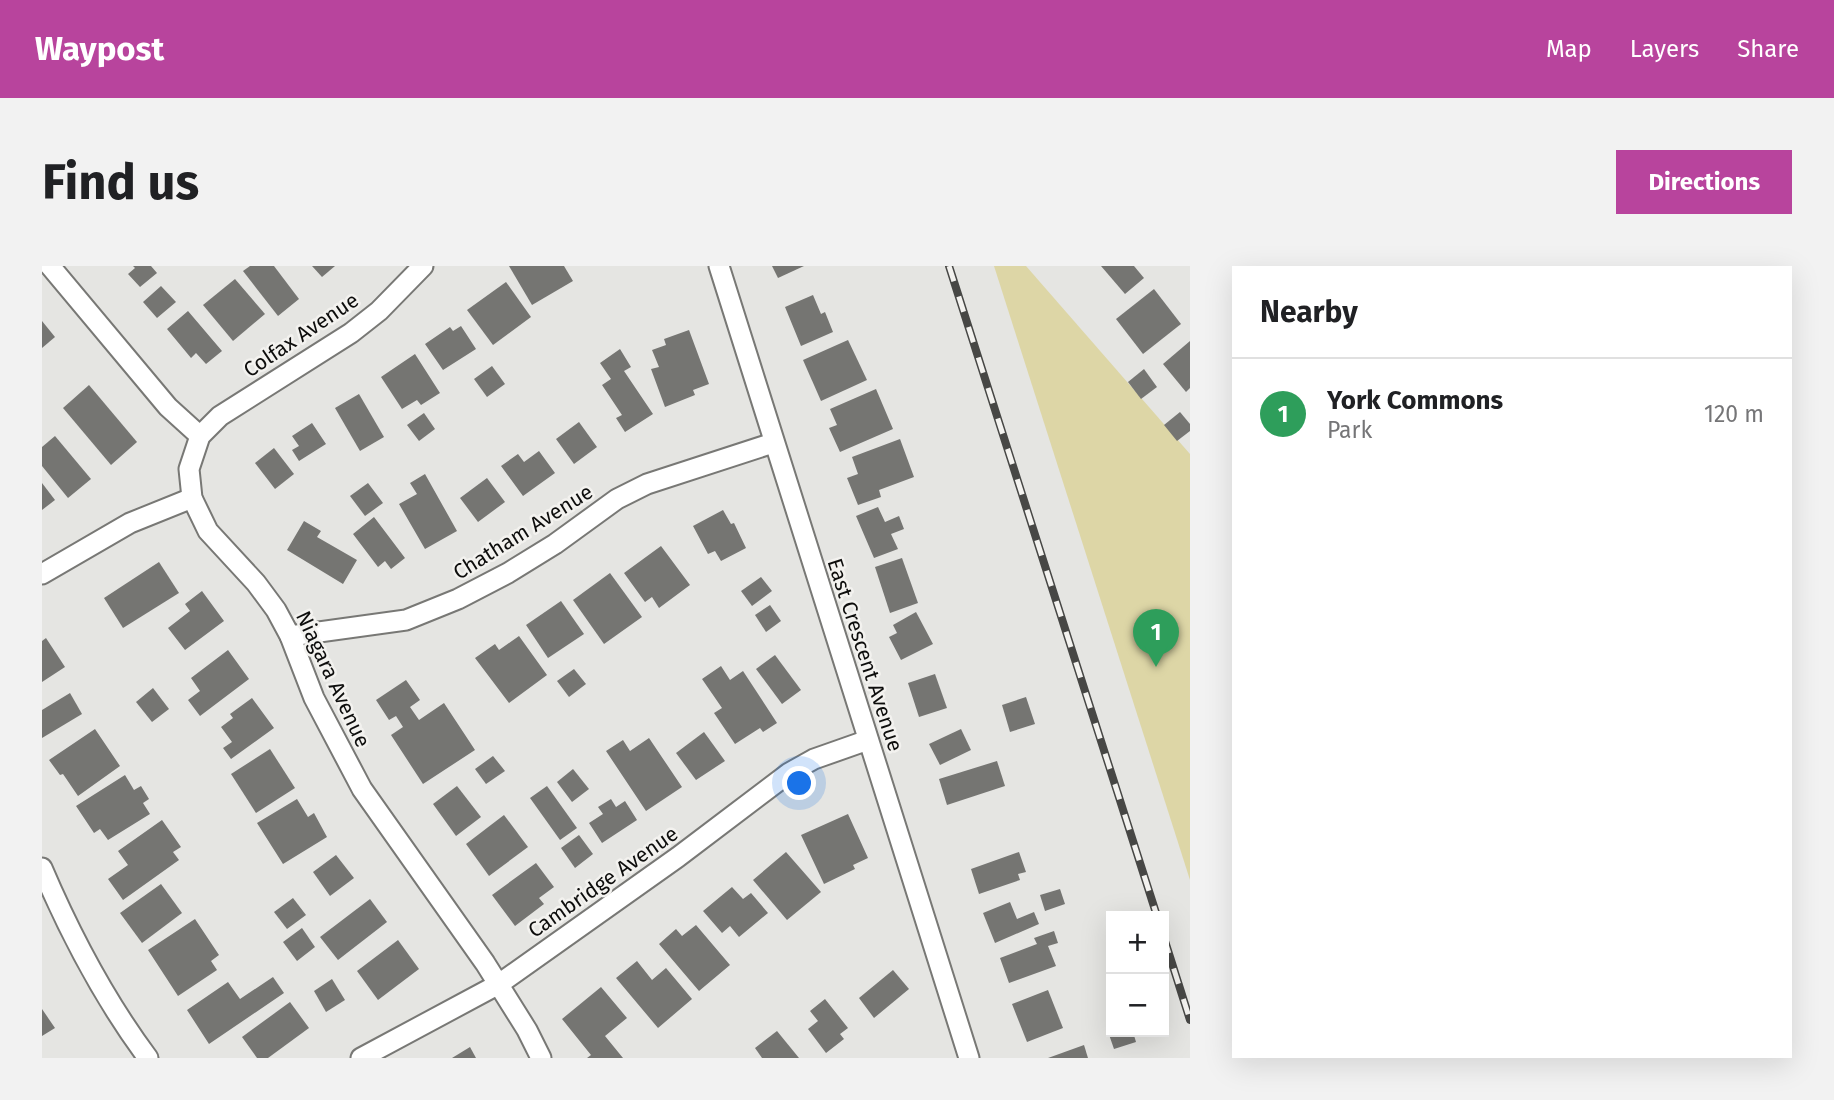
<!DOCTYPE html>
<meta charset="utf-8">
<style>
body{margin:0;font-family:"Fira Sans",sans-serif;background:#f2f2f2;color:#202124}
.controls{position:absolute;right:21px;bottom:21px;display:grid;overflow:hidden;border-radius:0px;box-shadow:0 7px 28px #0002}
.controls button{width:63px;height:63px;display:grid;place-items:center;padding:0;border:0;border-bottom:2px solid #e0e0e0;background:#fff;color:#202124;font:35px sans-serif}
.you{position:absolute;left:758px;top:518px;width:24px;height:24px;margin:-18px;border:5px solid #fff;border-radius:50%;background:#1a73e8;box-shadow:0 0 0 10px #1a73e833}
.badge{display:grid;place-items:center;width:46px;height:46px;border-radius:50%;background:#b8449d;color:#fff;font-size:23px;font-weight:700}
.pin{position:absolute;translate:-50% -58px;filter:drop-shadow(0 2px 4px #0008)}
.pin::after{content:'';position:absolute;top:37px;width:24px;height:21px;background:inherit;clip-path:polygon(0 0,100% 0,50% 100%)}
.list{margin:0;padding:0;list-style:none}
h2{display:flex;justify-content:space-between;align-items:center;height:91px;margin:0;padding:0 28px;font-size:30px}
h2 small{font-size:23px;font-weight:400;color:#757577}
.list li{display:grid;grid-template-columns:46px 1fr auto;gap:21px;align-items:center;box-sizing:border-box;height:112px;padding:0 28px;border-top:2px solid #e0e0e0}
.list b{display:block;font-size:26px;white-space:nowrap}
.list p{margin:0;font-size:23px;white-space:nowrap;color:#757577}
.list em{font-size:23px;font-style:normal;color:#757577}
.map{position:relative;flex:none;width:1148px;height:792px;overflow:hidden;border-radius:0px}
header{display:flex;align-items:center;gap:42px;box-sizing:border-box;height:98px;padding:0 35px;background:#b8449d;color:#fff}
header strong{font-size:33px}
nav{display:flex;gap:38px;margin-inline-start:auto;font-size:24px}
.intro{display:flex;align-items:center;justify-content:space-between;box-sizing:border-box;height:168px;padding:0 42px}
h1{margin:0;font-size:49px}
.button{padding:18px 32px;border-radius:0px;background:#b8449d;color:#fff;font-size:24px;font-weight:700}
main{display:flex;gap:42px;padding:0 42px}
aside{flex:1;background:#fff;border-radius:0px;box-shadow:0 7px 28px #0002}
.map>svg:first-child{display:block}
</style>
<header>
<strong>Waypost</strong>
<nav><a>Map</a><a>Layers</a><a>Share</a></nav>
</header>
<div class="intro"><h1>Find us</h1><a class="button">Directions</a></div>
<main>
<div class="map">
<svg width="1148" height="792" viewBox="0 0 1148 792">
<rect width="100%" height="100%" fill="#e5e5e2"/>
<!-- green -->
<polygon fill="#ddd6a6" points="952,0 984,0 1148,188 1148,614"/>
<!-- building -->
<g fill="#757572">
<polygon points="91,0 109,0 115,7 98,21 86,8 93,2"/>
<polygon points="208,0 232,0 257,33 236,50 201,5"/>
<polygon points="270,0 293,0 280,11"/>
<polygon points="467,0 522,0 531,15 490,39"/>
<polygon points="730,0 762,0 736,12"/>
<polygon points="1059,0 1092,0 1102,12 1083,28"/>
<polygon points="193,13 223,48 191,75 161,39"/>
<polygon points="464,16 489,51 451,79 425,44"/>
<polygon points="119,20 134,36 115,52 101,36"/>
<polygon points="1112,23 1139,58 1101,88 1074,53"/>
<polygon points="771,29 779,48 783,46 791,66 759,80 743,41"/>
<polygon points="146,45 180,85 164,98 154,87 149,92 125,63"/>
<polygon points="0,55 13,71 0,82"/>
<polygon points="419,60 434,83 401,104 383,78 408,61 411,65"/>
<polygon points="647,64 667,118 651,124 653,129 623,141 609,103 617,101 610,84 624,79 622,73"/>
<polygon points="806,74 825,114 779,135 761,94"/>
<polygon points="1148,75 1148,122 1144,126 1121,98"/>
<polygon points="578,83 589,101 582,105 611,148 583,166 574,152 580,149 560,119 569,113 558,97"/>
<polygon points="373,88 398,127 379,139 375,134 360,143 339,111"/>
<polygon points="450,100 463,118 445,131 432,113"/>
<polygon points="1102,103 1115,121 1099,133 1086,116"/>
<polygon points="47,119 95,176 69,199 21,142"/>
<polygon points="834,123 851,163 798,186 787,162 795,159 788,143"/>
<polygon points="317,128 342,171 318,185 293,142"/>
<polygon points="1138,146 1148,158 1148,165 1135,175 1122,159"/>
<polygon points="382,147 393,163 377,175 365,159"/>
<polygon points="537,156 555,181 532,198 514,173"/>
<polygon points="270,157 284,178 257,195 250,184 257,180 250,170"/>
<polygon points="13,170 49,213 26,232 0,200 0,181"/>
<polygon points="858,173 872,211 837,224 839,231 816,239 805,212 816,208 810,191"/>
<polygon points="232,182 252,208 233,223 213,197"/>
<polygon points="497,185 513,207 481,230 459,200 476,188 482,196"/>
<polygon points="383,208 415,265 383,283 357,238 375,228 368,217"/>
<polygon points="445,212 463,236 436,256 418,232"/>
<polygon points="0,217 13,234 0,244"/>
<polygon points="326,217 341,237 323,250 308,230"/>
<polygon points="836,241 843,256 857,250 862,263 849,268 856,283 832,292 814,250"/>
<polygon points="681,244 689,258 692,257 704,282 679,295 673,285 666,288 651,260"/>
<polygon points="332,251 363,292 349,303 343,295 336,301 311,268"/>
<polygon points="262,255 279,265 275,271 315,294 301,318 245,284"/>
<polygon points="619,280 648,319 617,342 610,331 603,336 582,307"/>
<polygon points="860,292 876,337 848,347 833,301"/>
<polygon points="117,296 137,327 81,362 62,332"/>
<polygon points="568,307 600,351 562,378 531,334"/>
<polygon points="719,311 730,325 710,340 699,325"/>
<polygon points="160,325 182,355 143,384 126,362 148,345 143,338"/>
<polygon points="519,335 542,368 506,392 484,359"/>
<polygon points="728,339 739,355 724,366 713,349"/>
<polygon points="874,346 891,378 859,394 847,371 855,367 851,359"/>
<polygon points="477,370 505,409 467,437 433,392 453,378 457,384"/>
<polygon points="4,372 23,401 0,416 0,375"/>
<polygon points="186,384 207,413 158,450 146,434 158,425 149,412"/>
<polygon points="733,389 759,424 740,438 714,403"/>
<polygon points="679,400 688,414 701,405 735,457 721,466 718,462 693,478 672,447 680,442 660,413"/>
<polygon points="532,403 544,418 527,431 515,415"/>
<polygon points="893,408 905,442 877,451 866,417"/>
<polygon points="364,414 378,434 368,441 377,454 402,437 433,484 381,518 349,469 361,461 354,450 347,454 334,434"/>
<polygon points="111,422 127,443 110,456 94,436"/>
<polygon points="28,427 40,448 0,472 0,444"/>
<polygon points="984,431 993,458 968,466 960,439"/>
<polygon points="210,432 232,462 189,493 181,482 190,476 179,461 191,452 188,448"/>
<polygon points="53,463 78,500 36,530 21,508 18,509 7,494"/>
<polygon points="919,463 929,484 898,499 887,478"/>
<polygon points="662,466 683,495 654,514 634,487"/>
<polygon points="607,472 640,521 604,545 564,485 581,474 588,485"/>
<polygon points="228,483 253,522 214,547 189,508"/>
<polygon points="451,490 463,505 444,518 433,503"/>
<polygon points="955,495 963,520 905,539 897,513"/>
<polygon points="531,503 547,523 530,536 515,516"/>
<polygon points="83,509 92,524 99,520 107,533 101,537 108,548 66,574 58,563 52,567 34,540"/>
<polygon points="415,520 439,551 414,570 391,538"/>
<polygon points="505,520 535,562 518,574 488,532"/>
<polygon points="255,533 266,551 272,547 285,571 241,598 215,557"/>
<polygon points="569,533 574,541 583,535 595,554 560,577 547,557 561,548 556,541"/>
<polygon points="806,548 826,592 811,599 813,603 782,618 759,569"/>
<polygon points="462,549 486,581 447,610 424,578"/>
<polygon points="120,554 139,581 131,586 137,594 81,634 66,613 86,599 76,585"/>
<polygon points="537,569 551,588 533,602 519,582"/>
<polygon points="744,586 779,626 745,654 711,614"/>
<polygon points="977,586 984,606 976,608 978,614 937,628 929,603"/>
<polygon points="294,589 312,612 288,630 271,606"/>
<polygon points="494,597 512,621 497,632 502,638 473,660 450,629"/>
<polygon points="119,618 140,647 100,677 78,647"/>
<polygon points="690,621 701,633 709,627 726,647 697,671 688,660 680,667 661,645"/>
<polygon points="1018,623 1023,638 1003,645 998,629"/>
<polygon points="251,632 264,649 245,663 232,646"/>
<polygon points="328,633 345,656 296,694 278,671"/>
<polygon points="968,636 975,653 992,646 997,658 953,677 941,647"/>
<polygon points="153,653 177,689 169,695 175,704 136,730 106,684"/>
<polygon points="654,659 688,699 657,725 617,678 634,663 640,670"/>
<polygon points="260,662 273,681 255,695 241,676"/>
<polygon points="1012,665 1016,677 1006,680 1014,700 967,717 958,692 995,678 992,672"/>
<polygon points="356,674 377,703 336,734 315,705"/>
<polygon points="595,695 610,714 624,702 650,733 616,762 574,712"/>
<polygon points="851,704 867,723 832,752 817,732"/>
<polygon points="231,711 242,727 167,778 145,744 186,716 198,733"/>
<polygon points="290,713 303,734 284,746 272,725"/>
<polygon points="559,721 585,752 563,770 581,792 545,792 549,789 520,753"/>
<polygon points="1006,724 1021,762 985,776 970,738"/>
<polygon points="783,733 806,762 798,768 802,773 784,787 766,763 776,755 768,745"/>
<polygon points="248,736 267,762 226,792 215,792 200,771"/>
<polygon points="0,743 13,762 0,770"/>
<polygon points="1069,759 1069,766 1091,766 1094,776 1072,783 1064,760"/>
<polygon points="735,765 757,792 720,792 713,782"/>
<polygon points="1042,779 1046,792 1006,792"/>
<polygon points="428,781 434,792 410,792"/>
</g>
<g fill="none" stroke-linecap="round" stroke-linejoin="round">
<!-- street casing -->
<g stroke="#787875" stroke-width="23">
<g id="street">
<polyline points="8,0 126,141 158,170"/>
<polyline points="381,0 337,45 309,67 178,150 158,170 147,203 150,232 166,265 214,317 234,344 248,370 272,432 320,523 443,697 485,764 499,792"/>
<polyline points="677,0 927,792"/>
<polyline points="0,308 88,257 150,232"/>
<polyline points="248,370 364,354 416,333 466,307 513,278 575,233 605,218 731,177"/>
<path d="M0 602C29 670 62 733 106 792"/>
<polyline points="319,792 457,718 636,591 747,507 772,493 826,474"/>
</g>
</g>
<!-- street -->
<use href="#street" stroke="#fff" stroke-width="19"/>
<!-- rail casing -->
<g stroke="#474745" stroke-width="8">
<g id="rail">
<polyline points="907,0 1115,650"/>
<polyline points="1122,672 1148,754"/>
</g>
</g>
<!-- rail -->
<use href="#rail" stroke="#f3f2ef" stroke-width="5" stroke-dasharray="16" stroke-linecap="butt"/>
</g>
<g text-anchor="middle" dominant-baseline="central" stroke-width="5" stroke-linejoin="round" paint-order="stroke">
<!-- street labels -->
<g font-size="21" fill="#0d0d0c" stroke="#f3f2ef">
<text transform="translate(259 69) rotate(-34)">Colfax Avenue</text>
<text transform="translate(481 266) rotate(-32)">Chatham Avenue</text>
<text transform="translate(823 389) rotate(72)">East Crescent Avenue</text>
<text transform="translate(291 413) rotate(65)">Niagara Avenue</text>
<text transform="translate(561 616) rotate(-35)">Cambridge Avenue</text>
</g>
</g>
</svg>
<div class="controls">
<button>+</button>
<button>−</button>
</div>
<div class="you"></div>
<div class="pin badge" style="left:1114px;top:401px;background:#2e9e5b">1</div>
</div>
<aside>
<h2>Nearby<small></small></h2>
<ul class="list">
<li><span class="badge" style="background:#2e9e5b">1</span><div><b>York Commons</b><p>Park</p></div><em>120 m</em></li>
</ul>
</aside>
</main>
